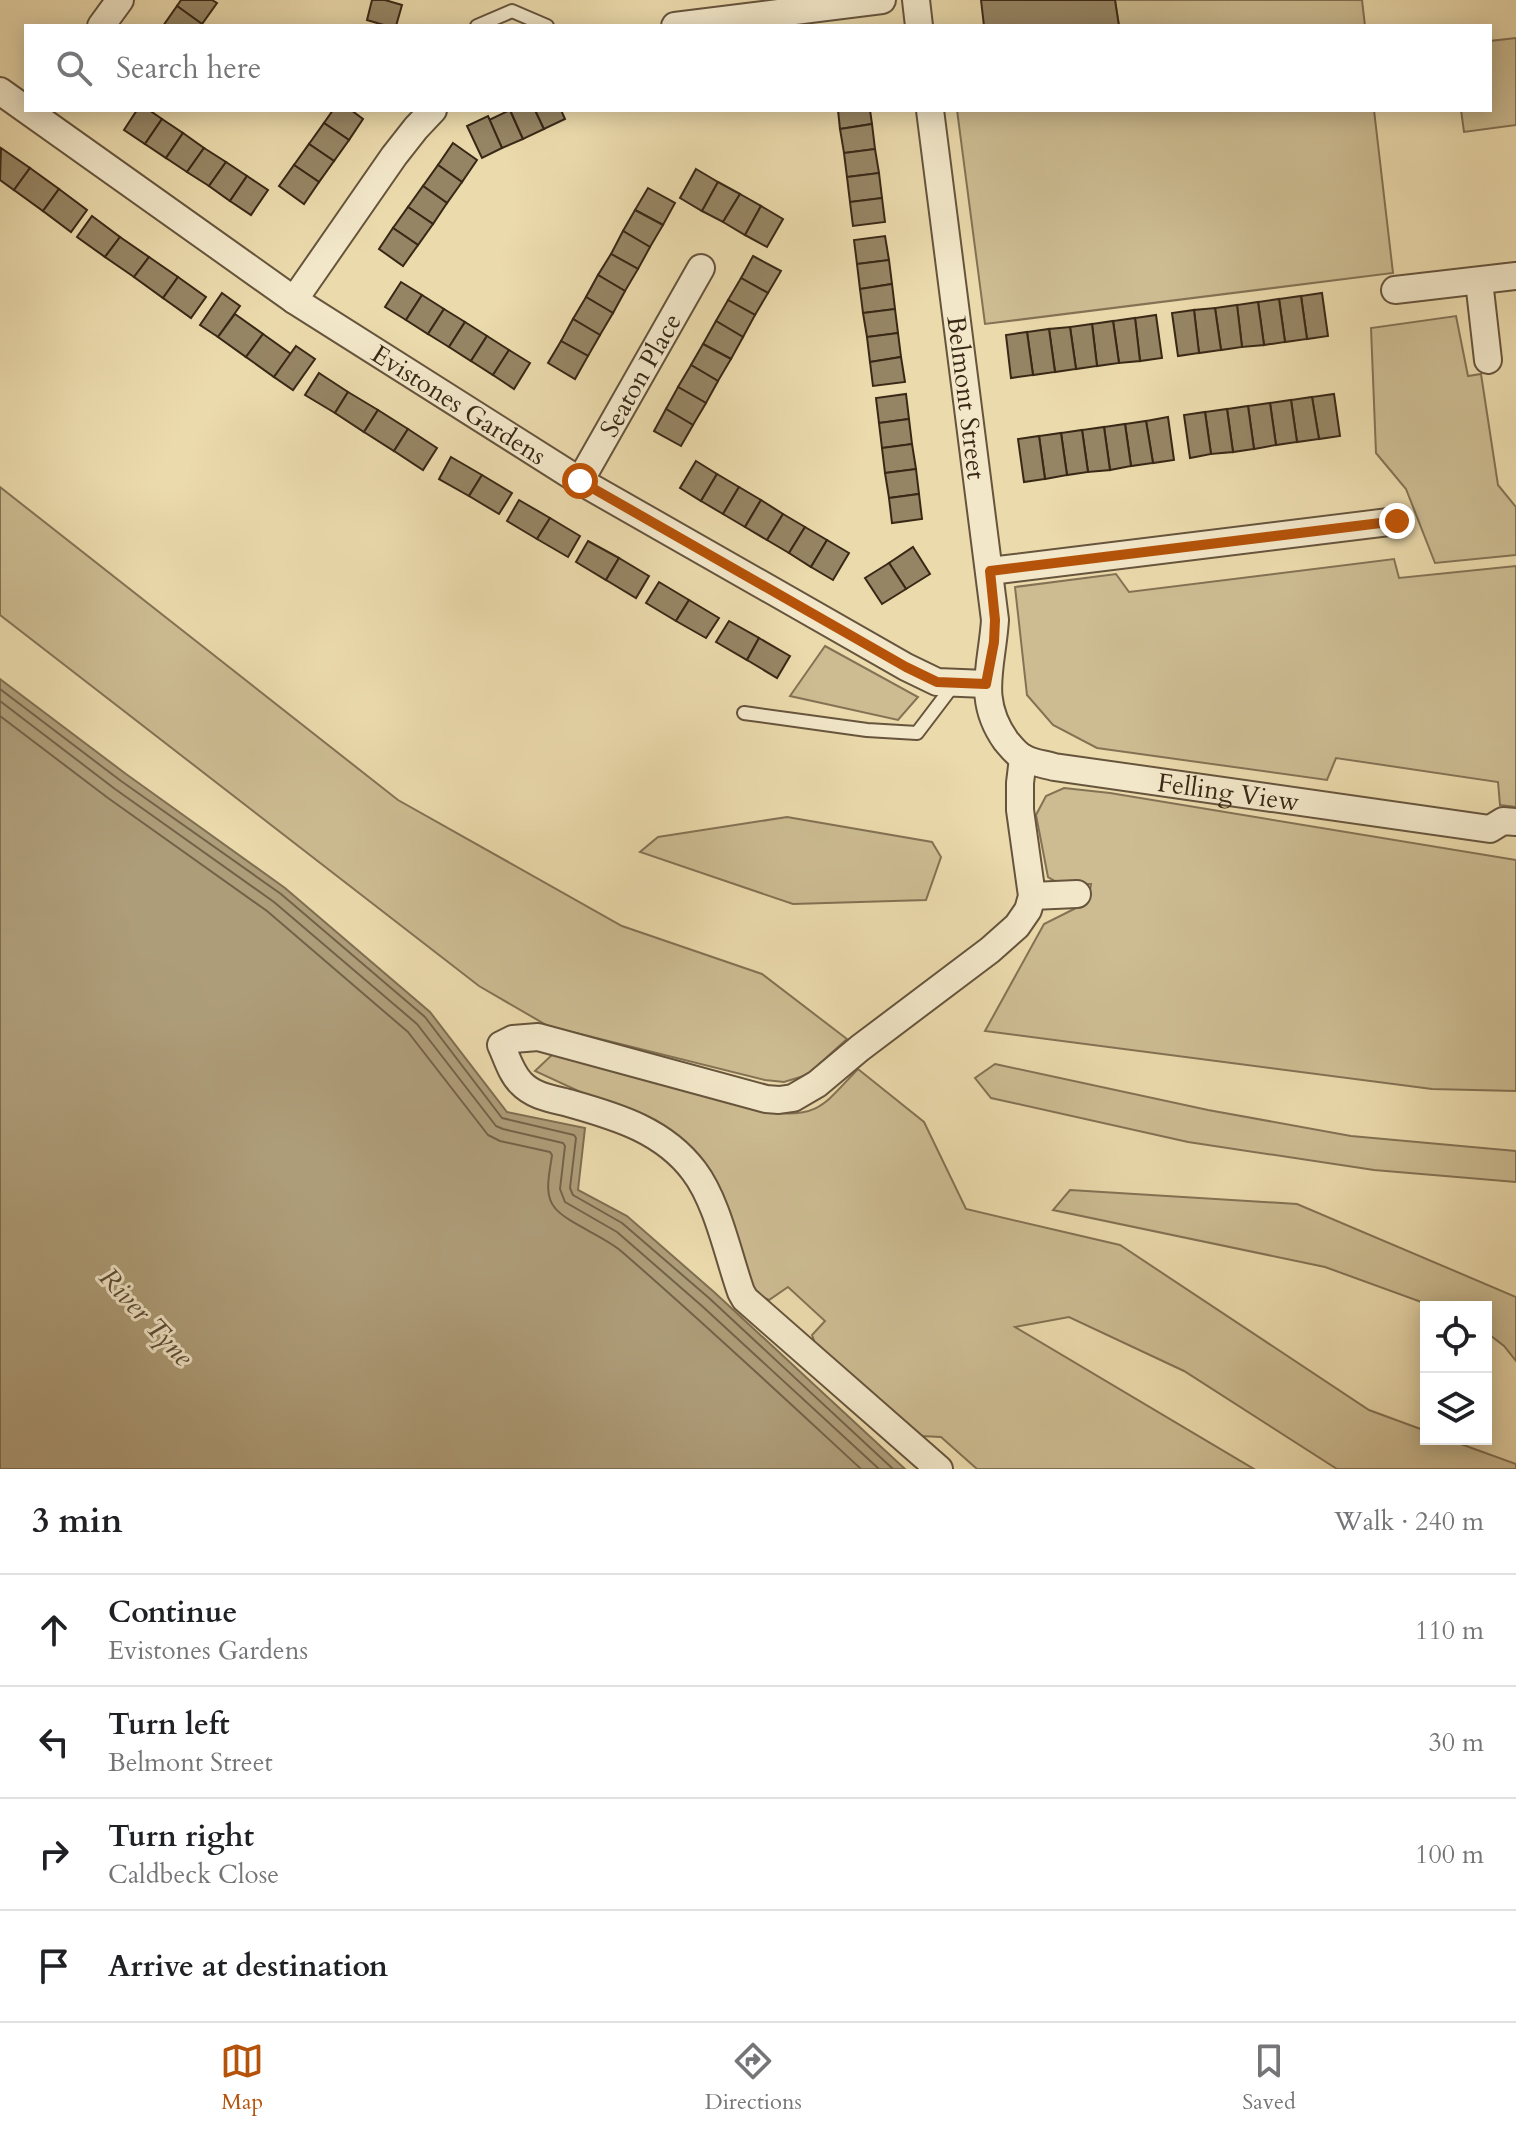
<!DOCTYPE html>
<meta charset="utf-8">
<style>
body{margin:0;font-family:Cardo,serif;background:#f6f6f6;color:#202124}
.controls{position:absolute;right:24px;bottom:24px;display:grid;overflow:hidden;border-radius:0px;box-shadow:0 4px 20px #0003}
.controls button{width:72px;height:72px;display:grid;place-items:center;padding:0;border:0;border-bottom:2px solid #e0e0e0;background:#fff;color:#202124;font:40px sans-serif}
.stop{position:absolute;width:24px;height:24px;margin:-18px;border:6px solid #b45309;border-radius:50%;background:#fff}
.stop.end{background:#b45309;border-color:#fff;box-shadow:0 2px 8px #0008}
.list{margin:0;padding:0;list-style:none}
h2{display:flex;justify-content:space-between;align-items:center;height:104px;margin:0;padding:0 32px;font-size:34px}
h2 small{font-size:26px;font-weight:400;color:#757577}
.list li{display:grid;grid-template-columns:52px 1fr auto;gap:24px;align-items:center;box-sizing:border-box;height:112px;padding:0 32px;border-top:2px solid #e0e0e0}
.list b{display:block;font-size:30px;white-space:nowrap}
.list p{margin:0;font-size:26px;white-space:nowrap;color:#757577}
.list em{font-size:26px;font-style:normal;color:#757577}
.icon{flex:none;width:44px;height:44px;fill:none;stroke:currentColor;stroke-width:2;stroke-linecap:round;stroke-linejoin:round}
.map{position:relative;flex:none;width:1516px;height:1469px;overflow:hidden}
.search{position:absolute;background:#fff;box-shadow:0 4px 20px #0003;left:24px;right:24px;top:24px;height:88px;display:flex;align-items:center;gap:20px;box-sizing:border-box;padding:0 28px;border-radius:0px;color:#757577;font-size:30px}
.sheet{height:552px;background:#fff}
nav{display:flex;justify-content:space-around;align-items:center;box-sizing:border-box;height:112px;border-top:2px solid #e0e0e0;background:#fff;font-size:22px;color:#757577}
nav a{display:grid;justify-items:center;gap:4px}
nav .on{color:#b45309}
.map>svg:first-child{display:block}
</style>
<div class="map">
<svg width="1516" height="1469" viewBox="0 0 1516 1469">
<rect width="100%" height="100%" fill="#ebdaac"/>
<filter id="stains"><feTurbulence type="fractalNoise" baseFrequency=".0025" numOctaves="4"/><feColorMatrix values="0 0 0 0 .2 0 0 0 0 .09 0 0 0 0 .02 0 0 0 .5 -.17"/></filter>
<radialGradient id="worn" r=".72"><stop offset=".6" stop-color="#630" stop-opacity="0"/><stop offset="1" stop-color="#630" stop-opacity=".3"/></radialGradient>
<!-- green -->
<g fill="#cdbc92" stroke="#837254" stroke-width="2">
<polygon points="1115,0 1362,0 1365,26 1119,26"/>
<polygon points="1516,38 1516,125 1464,132 1461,110 1490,110 1490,41"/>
<polygon points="957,110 1374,110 1393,273 985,324"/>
<polygon points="1456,316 1468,376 1481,374 1498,485 1516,507 1516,555 1435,563 1406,489 1376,453 1371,328"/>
<polygon points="0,487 398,800 622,926 762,974 847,1039 807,1075 784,1082 765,1080 548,1026 479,986 0,615"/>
<polygon points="1394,559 1399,578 1516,566 1516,807 1500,805 1498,782 1336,758 1327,780 1097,748 1053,725 1027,695 1015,587 1116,574 1129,592"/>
<polygon points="825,646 918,697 898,720 790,696"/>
<polygon points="1064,788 1110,793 1516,860 1516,1091 1432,1089 985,1031 1044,924 1088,902 1091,884 1060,884 1048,877 1036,815 1046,796"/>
<polygon points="787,817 932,842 941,857 926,900 793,904 640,852 658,837"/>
<path d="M557 1050 768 1112C819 1119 825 1103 858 1069L924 1122 966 1209 1120 1245 1369 1410 1426 1431V1439H1447L1516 1464V1469H1337L1184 1371 1069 1317 1015 1327 1254 1469H977L941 1437 920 1436 818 1351 812 1335 825 1321 788 1287 769 1300 757 1294 748 1285 718 1195 650 1124 535 1071Z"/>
<polygon points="995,1064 1208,1110 1351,1136 1516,1151 1516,1182 1374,1170 1188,1142 991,1098 975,1078"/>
<polygon points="1070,1190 1297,1204 1516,1297 1516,1361 1504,1346 1486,1332 1486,1307 1435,1307 1325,1267 1053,1210"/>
</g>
<!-- water -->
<polygon fill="#ae9d79" stroke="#7f6e51" stroke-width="2" points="0,679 126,774 285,888 430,1012 507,1112 585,1128 578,1190 627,1216 714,1292 905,1469 0,1469"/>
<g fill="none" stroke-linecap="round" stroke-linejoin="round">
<!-- shore -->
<g stroke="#746248" stroke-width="2">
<polyline points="0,689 121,781 281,894 425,1017 502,1118 574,1135 576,1138 570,1188 573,1195 622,1223 709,1298 893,1469"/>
<polyline points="0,701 115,789 274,902 417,1024 496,1126 503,1129 563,1143 565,1146 560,1189 565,1202 617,1232 702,1306 879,1469"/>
<path d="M0 716 108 798 267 911 408 1032 488 1135 500 1141 550 1152 552 1155C550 1172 543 1194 555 1208 567 1223 604 1236 621 1251 703 1322 782 1396 861 1469"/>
</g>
</g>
<!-- building -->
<g fill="#968564" stroke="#392816" stroke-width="2">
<polygon points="181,0 212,0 217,3 202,24 177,6"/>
<polygon points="372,0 385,0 402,5 396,26 387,26 367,20"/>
<polygon points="981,0 1115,0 1119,26 984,26"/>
<polygon points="177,6 202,24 201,26 163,26"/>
<polygon points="137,110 149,110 162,119 145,144 124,130"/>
<polygon points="333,110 351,110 363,119 349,140 324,123"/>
<polygon points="510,110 523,139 502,148 489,120"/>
<polygon points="510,110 535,110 544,129 523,139"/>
<polygon points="535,110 561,110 565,119 544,129"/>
<polygon points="838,110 870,110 872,124 840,129"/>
<polygon points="488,116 502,148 482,158 467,126"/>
<polygon points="162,119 183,133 166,158 145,144"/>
<polygon points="324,123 349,140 334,161 309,144"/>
<polygon points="872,124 875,149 844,153 840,129"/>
<polygon points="183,133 204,148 187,172 166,158"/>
<polygon points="453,143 477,160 462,182 438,165"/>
<polygon points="309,144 334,161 319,182 294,165"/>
<polygon points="1,148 30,168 14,190 0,180"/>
<polygon points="204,148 226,162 209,186 187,172"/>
<polygon points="875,149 879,173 847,177 844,153"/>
<polygon points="226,162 247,176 230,201 209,186"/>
<polygon points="294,165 319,182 304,204 279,186"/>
<polygon points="438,165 462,182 447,203 423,186"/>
<polygon points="30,168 59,189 43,211 14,190"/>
<polygon points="696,169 718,182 702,211 680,198"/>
<polygon points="879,173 882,198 850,202 847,177"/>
<polygon points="247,176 268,190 251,215 230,201"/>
<polygon points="718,182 740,194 723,222 702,211"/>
<polygon points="423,186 447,203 433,224 408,207"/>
<polygon points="648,188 675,203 663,225 635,210"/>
<polygon points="59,189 87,210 71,232 43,211"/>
<polygon points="740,194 761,206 745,235 723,222"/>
<polygon points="882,198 885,222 853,226 850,202"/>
<polygon points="761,206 783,219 767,247 745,235"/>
<polygon points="408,207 433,224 418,245 393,228"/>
<polygon points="635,210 663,225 650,247 623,231"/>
<polygon points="92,216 120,237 105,257 77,237"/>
<polygon points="393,228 418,245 403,266 379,249"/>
<polygon points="623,231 650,247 638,269 611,254"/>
<polygon points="885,236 889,260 857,264 854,240"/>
<polygon points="120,237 149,257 134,277 105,257"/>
<polygon points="611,254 638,269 625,291 598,275"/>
<polygon points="753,256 781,271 768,293 741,278"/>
<polygon points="149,257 178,277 163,298 134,277"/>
<polygon points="889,260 892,284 860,289 857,264"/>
<polygon points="598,275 625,291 613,313 586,297"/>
<polygon points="178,277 206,297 191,318 163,298"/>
<polygon points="741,278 768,293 755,315 728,300"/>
<polygon points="401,282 422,295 406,320 385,307"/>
<polygon points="892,284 895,309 863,313 860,289"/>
<polygon points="222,293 240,306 218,337 200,325"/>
<polygon points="1322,293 1328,336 1307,339 1301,296"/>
<polygon points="422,295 444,309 428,334 406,320"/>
<polygon points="1301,296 1307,339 1285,342 1279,299"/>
<polygon points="586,297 613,313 600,335 573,319"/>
<polygon points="1279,299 1285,342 1264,345 1258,302"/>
<polygon points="728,300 755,315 743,337 716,321"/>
<polygon points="1258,302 1264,345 1242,347 1237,305"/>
<polygon points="1237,305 1242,347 1221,350 1215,308"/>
<polygon points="1215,308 1221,350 1199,353 1194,310"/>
<polygon points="444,309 465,322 449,347 428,334"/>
<polygon points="895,309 898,333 867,337 863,313"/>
<polygon points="1194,310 1199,353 1178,356 1172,313"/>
<polygon points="235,314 263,334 246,357 218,337"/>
<polygon points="1156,315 1162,358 1140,361 1135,318"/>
<polygon points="1135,318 1140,361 1119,363 1113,321"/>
<polygon points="573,319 600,335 588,356 561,341"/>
<polygon points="716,321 743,337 731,359 703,344"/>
<polygon points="1113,321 1119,363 1097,366 1092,324"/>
<polygon points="465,322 487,336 471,361 449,347"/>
<polygon points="1092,324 1097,366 1076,369 1070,327"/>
<polygon points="1070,327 1076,369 1055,372 1049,329"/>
<polygon points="1049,329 1055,372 1033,375 1027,332"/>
<polygon points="1027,332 1033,375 1011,378 1006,335"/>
<polygon points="898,333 901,357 870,362 867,337"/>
<polygon points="263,334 291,354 274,377 246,357"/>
<polygon points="487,336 509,350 493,375 471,361"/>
<polygon points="561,341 588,356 575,379 548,363"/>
<polygon points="703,344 731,359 718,381 691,365"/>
<polygon points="296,346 315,359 293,390 274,377"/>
<polygon points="509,350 530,363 514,389 493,375"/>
<polygon points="901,357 905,382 873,386 870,362"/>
<polygon points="691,365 718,381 706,403 678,387"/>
<polygon points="319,373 348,392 335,413 305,395"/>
<polygon points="678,387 706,403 693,425 666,409"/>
<polygon points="348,392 378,410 364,432 335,413"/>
<polygon points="906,394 909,419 879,423 876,398"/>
<polygon points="1334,394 1340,436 1319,439 1312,397"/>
<polygon points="1312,397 1319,439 1297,442 1291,400"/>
<polygon points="1291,400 1297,442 1276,445 1270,403"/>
<polygon points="1270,403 1276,445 1254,449 1248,406"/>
<polygon points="1248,406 1254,449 1233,452 1227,409"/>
<polygon points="666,409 693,425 681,446 654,431"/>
<polygon points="1227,409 1233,452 1211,454 1205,412"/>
<polygon points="378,410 408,429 394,451 364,432"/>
<polygon points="1205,412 1211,454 1190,458 1184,415"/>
<polygon points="1168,417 1174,460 1153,463 1146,421"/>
<polygon points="909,419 912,444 882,448 879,423"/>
<polygon points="1146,421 1153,463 1131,466 1125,424"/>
<polygon points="1125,424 1131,466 1110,470 1104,427"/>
<polygon points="1104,427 1110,470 1088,472 1082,430"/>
<polygon points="408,429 437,448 423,470 394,451"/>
<polygon points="1082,430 1088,472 1067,475 1061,433"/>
<polygon points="1061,433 1067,475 1045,479 1039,436"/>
<polygon points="1039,436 1045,479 1024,482 1018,439"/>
<polygon points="912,444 916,469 885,473 882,448"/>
<polygon points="451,457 482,475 469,496 439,479"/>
<polygon points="696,461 717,474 701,501 680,488"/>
<polygon points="916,469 919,494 889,498 885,473"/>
<polygon points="717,474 739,487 723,514 701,501"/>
<polygon points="482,475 512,493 499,514 469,496"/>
<polygon points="739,487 761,500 745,527 723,514"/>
<polygon points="919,494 922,519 892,523 889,498"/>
<polygon points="519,500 550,518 537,539 507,521"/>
<polygon points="761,500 783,514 767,540 745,527"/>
<polygon points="783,514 805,527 789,553 767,540"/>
<polygon points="550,518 580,536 568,557 537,539"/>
<polygon points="805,527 827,540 811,567 789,553"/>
<polygon points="827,540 849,553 833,580 811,567"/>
<polygon points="588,541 619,558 606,580 576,562"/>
<polygon points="913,547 930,574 906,589 889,563"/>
<polygon points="619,558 649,576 636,598 606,580"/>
<polygon points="889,563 906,589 882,604 865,578"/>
<polygon points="659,582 689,600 676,621 646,603"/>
<polygon points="689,600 719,618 706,638 676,621"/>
<polygon points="729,621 759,638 747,660 716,642"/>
<polygon points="759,638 790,656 777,678 747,660"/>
</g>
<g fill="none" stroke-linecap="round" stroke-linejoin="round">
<!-- service casing -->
<g stroke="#66543c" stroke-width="16">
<g id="service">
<polyline points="477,26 512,11 547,26"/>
<polyline points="744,713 867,730 917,733 955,683"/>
</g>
</g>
<!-- minor casing -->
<g stroke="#66543c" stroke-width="30">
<g id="minor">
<polyline points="916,0 919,26"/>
<polyline points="101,26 120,0"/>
<polyline points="675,26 882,0"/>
<path id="s1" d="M0 91 294 300 580 481 906 667 937 682 986 684"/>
<path id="s2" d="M930 110 995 620C992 667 976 699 1006 741 1011 747 1017 755 1024 758 1033 763 1044 764 1054 767L1490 829 1503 821 1516 822"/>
<polyline points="1479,281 1488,360"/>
<polyline points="1395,290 1516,276"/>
<polyline points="294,300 394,156 416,128 433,110"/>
<path id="s3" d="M580 481 701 268"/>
<polyline points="990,571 1397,521"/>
<polyline points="1032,896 1077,894"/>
<path d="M939 1469 745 1299 741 1292C728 1255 717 1201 694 1171 664 1131 618 1117 572 1104 554 1099 534 1097 521 1083 511 1073 507 1058 501 1045L513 1039 538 1037 766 1099 779 1100 793 1098 817 1084 860 1048 990 950 1017 926 1028 910 1032 896 1020 810V783L1023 758"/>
</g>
</g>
<!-- service -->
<use href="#service" stroke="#f2e7c9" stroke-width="12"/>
<!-- minor -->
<use href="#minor" stroke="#f2e7c9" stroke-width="26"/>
</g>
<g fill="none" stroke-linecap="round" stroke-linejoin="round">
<!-- route -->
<polyline stroke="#b45309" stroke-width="10" points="580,481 906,667 937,682 986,684 994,642 995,620 990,571 1397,521"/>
</g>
<g text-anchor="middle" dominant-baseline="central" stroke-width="6" stroke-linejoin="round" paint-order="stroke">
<!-- street labels -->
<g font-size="26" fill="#392816" stroke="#f2e7c9">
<text stroke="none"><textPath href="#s3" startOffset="122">Seaton Place</textPath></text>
<text stroke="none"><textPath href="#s2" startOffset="290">Belmont Street</textPath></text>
<text stroke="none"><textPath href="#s1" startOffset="556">Evistones Gardens</textPath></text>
<text stroke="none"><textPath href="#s2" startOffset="872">Felling View</textPath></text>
</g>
<!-- water labels -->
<g font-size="28" font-style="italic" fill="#5c4b34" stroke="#f2e7c9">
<text transform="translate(146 1317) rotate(47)">River Tyne</text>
</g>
</g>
<rect width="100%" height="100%" filter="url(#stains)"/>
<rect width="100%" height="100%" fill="url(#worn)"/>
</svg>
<div class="controls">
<button><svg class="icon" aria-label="locate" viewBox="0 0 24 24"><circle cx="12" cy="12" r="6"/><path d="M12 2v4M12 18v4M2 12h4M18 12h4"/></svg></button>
<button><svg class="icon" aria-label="layers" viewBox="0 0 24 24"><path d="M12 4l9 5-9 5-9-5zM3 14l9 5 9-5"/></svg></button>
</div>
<div class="stop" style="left:580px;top:481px"></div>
<div class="stop end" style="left:1397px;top:521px"></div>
<div class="search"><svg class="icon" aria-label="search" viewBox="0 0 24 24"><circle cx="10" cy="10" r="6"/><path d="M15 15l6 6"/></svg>Search here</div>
</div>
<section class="sheet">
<h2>3 min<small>Walk · 240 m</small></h2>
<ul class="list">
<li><svg class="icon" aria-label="ahead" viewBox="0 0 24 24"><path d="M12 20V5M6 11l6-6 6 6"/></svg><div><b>Continue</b><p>Evistones Gardens</p></div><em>110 m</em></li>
<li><svg class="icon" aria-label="left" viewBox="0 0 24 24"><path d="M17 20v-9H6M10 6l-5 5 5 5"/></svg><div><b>Turn left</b><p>Belmont Street</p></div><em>30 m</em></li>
<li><svg class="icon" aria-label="right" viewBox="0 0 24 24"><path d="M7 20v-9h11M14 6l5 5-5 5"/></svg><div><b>Turn right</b><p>Caldbeck Close</p></div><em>100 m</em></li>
<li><svg class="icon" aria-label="arrive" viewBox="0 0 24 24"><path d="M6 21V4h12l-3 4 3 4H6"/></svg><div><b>Arrive at destination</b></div></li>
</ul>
</section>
<nav>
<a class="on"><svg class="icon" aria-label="map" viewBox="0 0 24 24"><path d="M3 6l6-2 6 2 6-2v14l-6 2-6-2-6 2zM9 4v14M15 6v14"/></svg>Map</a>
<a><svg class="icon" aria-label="directions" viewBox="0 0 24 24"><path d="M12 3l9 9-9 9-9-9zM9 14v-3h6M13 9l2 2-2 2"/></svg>Directions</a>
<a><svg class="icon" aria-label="saved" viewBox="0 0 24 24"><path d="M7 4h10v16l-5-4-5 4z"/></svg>Saved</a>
</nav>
